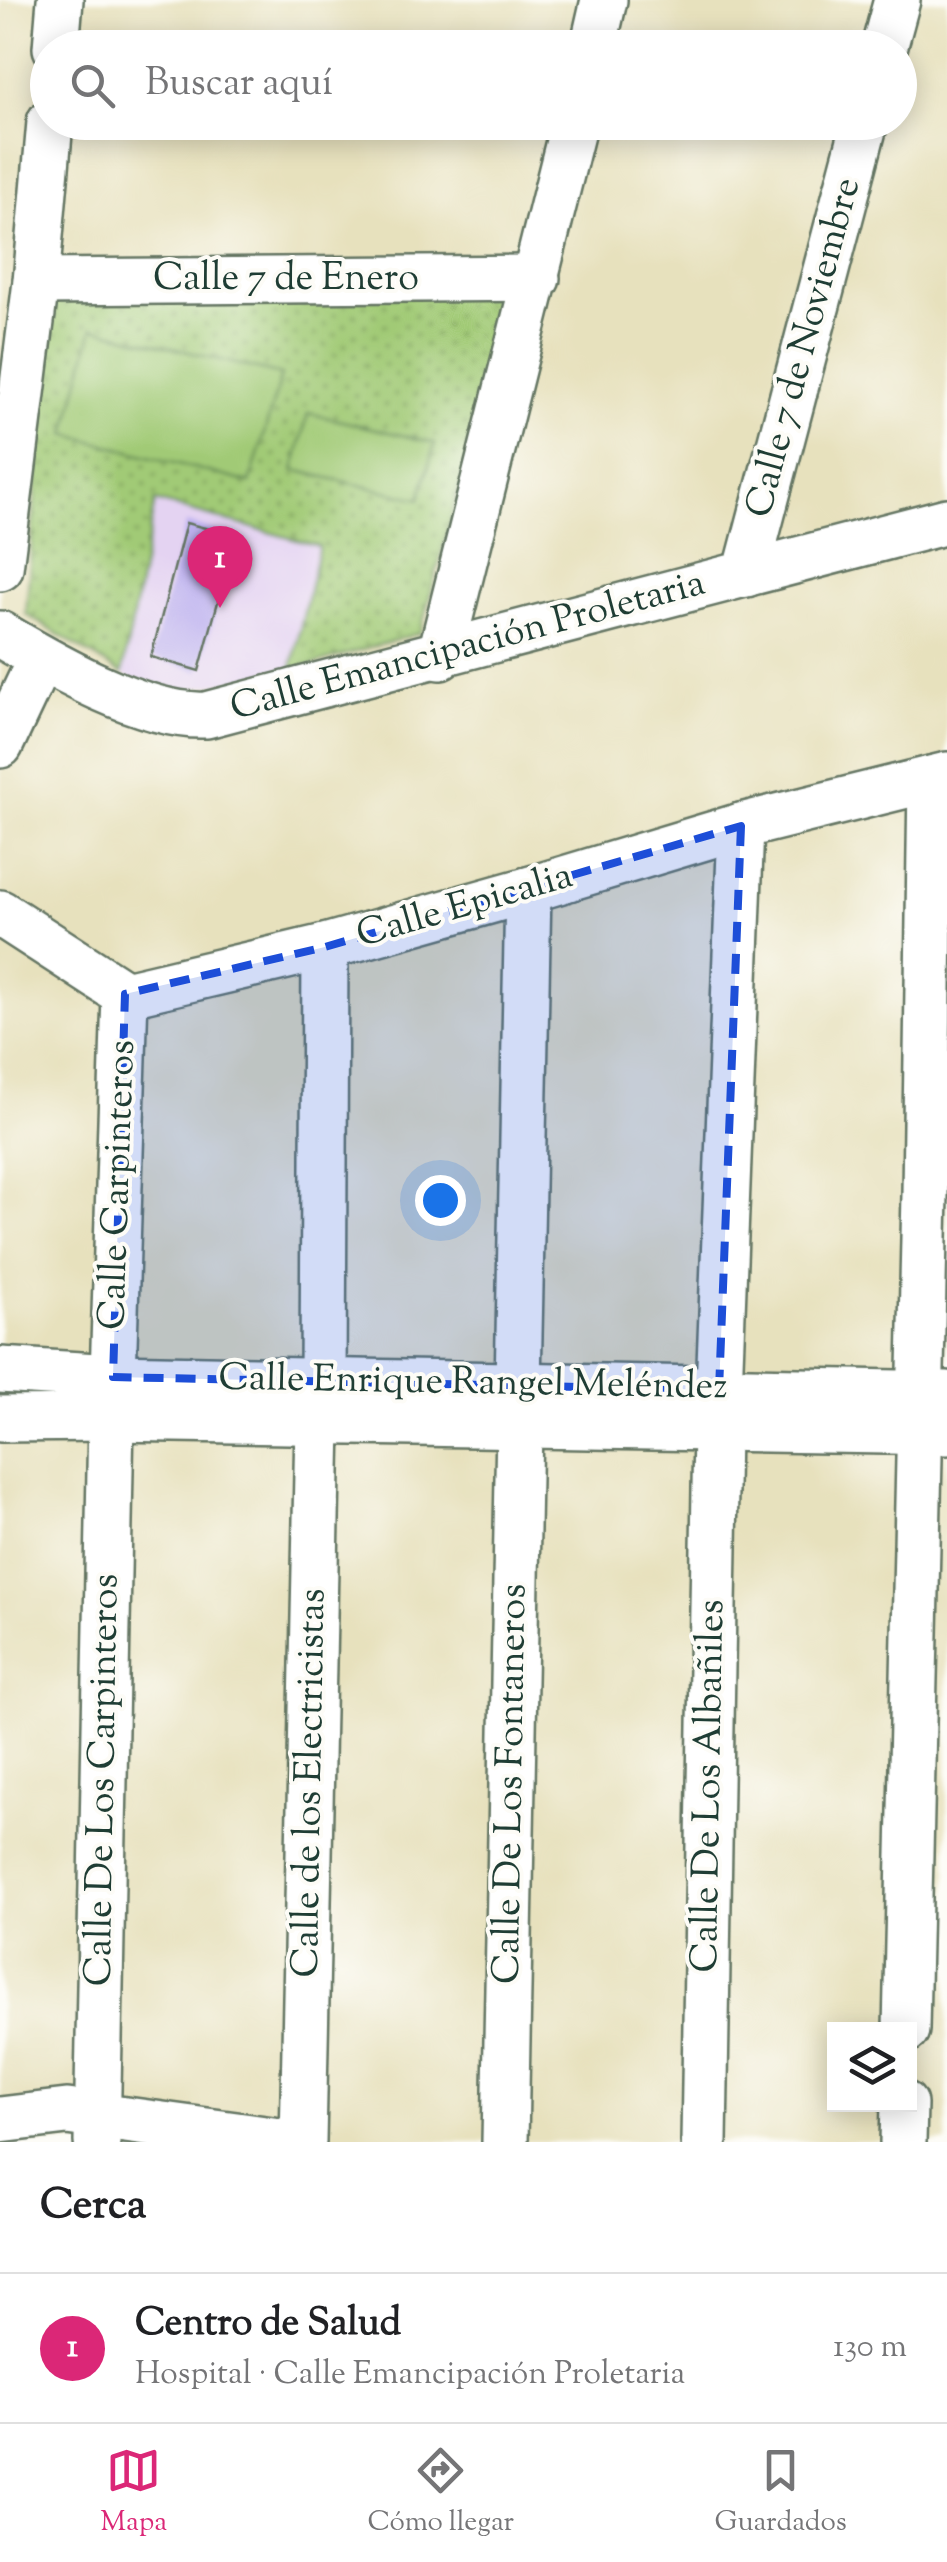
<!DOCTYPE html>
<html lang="es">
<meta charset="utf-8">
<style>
body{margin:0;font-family:"Sorts Mill Goudy",serif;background:#f2f2f2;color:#202124}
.controls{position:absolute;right:30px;bottom:30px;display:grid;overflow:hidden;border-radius:0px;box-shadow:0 5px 25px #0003}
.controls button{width:90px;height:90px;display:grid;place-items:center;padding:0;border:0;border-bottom:2px solid #e0e0e0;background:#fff;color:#202124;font:50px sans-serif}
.you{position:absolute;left:440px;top:1200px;width:35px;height:35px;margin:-25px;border:8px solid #fff;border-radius:50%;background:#1a73e8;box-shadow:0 0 0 15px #1a73e833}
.badge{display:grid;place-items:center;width:65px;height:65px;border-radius:50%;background:#db2777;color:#fff;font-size:32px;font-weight:700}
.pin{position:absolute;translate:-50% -82px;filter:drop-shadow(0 2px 5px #0008)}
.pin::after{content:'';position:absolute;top:52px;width:35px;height:30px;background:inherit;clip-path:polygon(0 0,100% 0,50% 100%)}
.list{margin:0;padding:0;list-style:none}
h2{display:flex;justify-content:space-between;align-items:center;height:130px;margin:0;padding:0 40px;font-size:42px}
h2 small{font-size:32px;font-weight:400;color:#757577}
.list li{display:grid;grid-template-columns:65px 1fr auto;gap:30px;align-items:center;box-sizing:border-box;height:150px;padding:0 40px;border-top:2px solid #e0e0e0}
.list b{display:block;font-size:38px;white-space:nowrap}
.list p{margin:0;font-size:32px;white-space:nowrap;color:#757577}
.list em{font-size:32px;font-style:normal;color:#757577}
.icon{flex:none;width:55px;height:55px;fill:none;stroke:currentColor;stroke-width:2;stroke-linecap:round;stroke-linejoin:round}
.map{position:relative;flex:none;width:947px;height:2142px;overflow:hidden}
.search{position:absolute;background:#fff;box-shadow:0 5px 25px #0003;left:30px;right:30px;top:30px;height:110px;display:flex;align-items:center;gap:25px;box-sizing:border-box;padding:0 35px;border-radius:55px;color:#757577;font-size:38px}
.sheet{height:280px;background:#fff}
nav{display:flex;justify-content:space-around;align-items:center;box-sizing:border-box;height:140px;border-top:2px solid #e0e0e0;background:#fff;font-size:28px;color:#757577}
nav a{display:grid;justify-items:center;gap:5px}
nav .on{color:#db2777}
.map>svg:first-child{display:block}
</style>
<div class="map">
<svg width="947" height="2142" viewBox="0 0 947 2142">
<defs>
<pattern id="grass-dots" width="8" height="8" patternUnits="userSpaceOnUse" patternTransform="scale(2.5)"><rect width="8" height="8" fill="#a1ca76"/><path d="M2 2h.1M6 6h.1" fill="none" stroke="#83a562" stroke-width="1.8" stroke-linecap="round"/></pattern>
</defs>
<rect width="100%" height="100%" fill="#fdfcf7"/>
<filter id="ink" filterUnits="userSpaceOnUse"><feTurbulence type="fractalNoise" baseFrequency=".01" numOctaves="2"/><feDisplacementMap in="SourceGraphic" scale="20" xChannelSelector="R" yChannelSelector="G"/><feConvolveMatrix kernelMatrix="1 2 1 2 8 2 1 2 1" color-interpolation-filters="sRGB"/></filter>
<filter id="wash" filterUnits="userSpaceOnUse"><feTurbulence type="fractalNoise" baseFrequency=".0048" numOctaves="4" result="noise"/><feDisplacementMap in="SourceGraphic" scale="40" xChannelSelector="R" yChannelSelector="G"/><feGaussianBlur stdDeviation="2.25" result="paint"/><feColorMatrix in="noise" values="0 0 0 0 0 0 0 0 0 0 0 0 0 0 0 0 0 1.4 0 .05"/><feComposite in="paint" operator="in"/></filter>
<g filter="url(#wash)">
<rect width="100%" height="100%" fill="#e7e1bd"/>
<!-- built -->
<polygon fill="#e4d3f2" points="155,501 320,545 291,671 157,695 122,674"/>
<!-- grass -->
<polygon fill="url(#grass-dots)" stroke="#608455" stroke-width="2.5" points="51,290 512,292 420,633 291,671 319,546 155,501 122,674 26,614"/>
<!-- garden -->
<g fill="#a1ca76" stroke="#608455" stroke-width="2.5">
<polygon points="93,328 281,375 250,483 66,434"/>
<polygon points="308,413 435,443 420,499 294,470"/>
</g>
<g id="blocks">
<!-- building -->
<polygon fill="#bdb1ef" points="186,523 236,536 199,671 151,657"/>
</g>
</g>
<g filter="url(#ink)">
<use href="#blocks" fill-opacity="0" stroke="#657664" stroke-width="2.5"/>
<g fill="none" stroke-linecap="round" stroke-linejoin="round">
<!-- minor casing -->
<g stroke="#657664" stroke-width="50">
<g id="minor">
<polyline points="56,48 60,0"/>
<polyline points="593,48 604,0"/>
<polyline points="884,48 897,0"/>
<polyline points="36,282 537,278"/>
<polyline points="0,568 36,282 50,122"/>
<polyline points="746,574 865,122"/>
<path d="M0 634C54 666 144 718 206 715L947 521"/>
<polyline points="440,657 574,122"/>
<polyline points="0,745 41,658"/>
<polyline points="0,913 125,994 325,947 528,890 741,826 947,775"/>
<polyline points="0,1370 113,1377 947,1394"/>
<polyline points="113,1377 125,994"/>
<polyline points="323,1381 325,947"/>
<polyline points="518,1385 528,890"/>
<polyline points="719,1390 741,826"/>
<polyline points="0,1419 111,1418 947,1432"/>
<polyline points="906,2030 925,1194 931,779"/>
<polyline points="0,2120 67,2112 287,2142"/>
<polyline points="97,2142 111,1418"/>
<polyline points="303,2142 318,1424"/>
<polyline points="505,2142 519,1426"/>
<polyline points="704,2142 716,1429"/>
<polyline points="903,2142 904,2104"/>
</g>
</g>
<!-- minor -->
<use href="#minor" stroke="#fff" stroke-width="45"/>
</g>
</g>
<!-- marked area -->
<path fill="#1d4ed8" fill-opacity="0.2" stroke="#1d4ed8" stroke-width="8" stroke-dasharray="20 12" stroke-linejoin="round" d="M741 826 719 1390 113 1377 125 994 325 947Z"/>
<g text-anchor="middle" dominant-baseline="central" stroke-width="8" stroke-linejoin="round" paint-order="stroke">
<!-- street labels -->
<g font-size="38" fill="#1f3d34" stroke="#fdfcf7">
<text x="286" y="280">Calle 7 de Enero</text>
<text transform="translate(805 348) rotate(-75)">Calle 7 de Noviembre</text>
<text transform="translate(468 647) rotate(-15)">Calle Emancipación Proletaria</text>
<text transform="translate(465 907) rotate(-16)">Calle Epicalia</text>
<text transform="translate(119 1185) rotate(-88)">Calle Carpinteros</text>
<text transform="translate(473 1384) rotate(1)">Calle Enrique Rangel Meléndez</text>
<text transform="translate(104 1780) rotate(-89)">Calle De Los Carpinteros</text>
<text transform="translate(311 1783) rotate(-89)">Calle de los Electricistas</text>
<text transform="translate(512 1784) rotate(-89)">Calle De Los Fontaneros</text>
<text transform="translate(710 1786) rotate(-89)">Calle De Los Albañiles</text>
</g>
</g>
</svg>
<div class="controls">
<button><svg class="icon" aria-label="layers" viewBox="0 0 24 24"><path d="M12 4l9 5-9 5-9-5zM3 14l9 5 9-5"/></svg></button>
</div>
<div class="you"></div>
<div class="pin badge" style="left:220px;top:608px">1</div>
<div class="search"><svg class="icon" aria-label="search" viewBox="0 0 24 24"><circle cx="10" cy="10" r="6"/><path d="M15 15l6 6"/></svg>Buscar aquí</div>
</div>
<section class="sheet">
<h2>Cerca<small></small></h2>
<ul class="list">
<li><span class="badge">1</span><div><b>Centro de Salud</b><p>Hospital · Calle Emancipación Proletaria</p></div><em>130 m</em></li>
</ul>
</section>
<nav>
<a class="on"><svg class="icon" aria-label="map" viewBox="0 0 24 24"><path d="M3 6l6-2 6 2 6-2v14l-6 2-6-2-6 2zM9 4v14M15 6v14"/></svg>Mapa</a>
<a><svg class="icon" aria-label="directions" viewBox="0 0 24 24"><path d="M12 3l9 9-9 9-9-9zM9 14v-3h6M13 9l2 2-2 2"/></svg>Cómo llegar</a>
<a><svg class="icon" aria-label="saved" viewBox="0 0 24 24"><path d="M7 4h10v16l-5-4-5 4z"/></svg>Guardados</a>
</nav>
